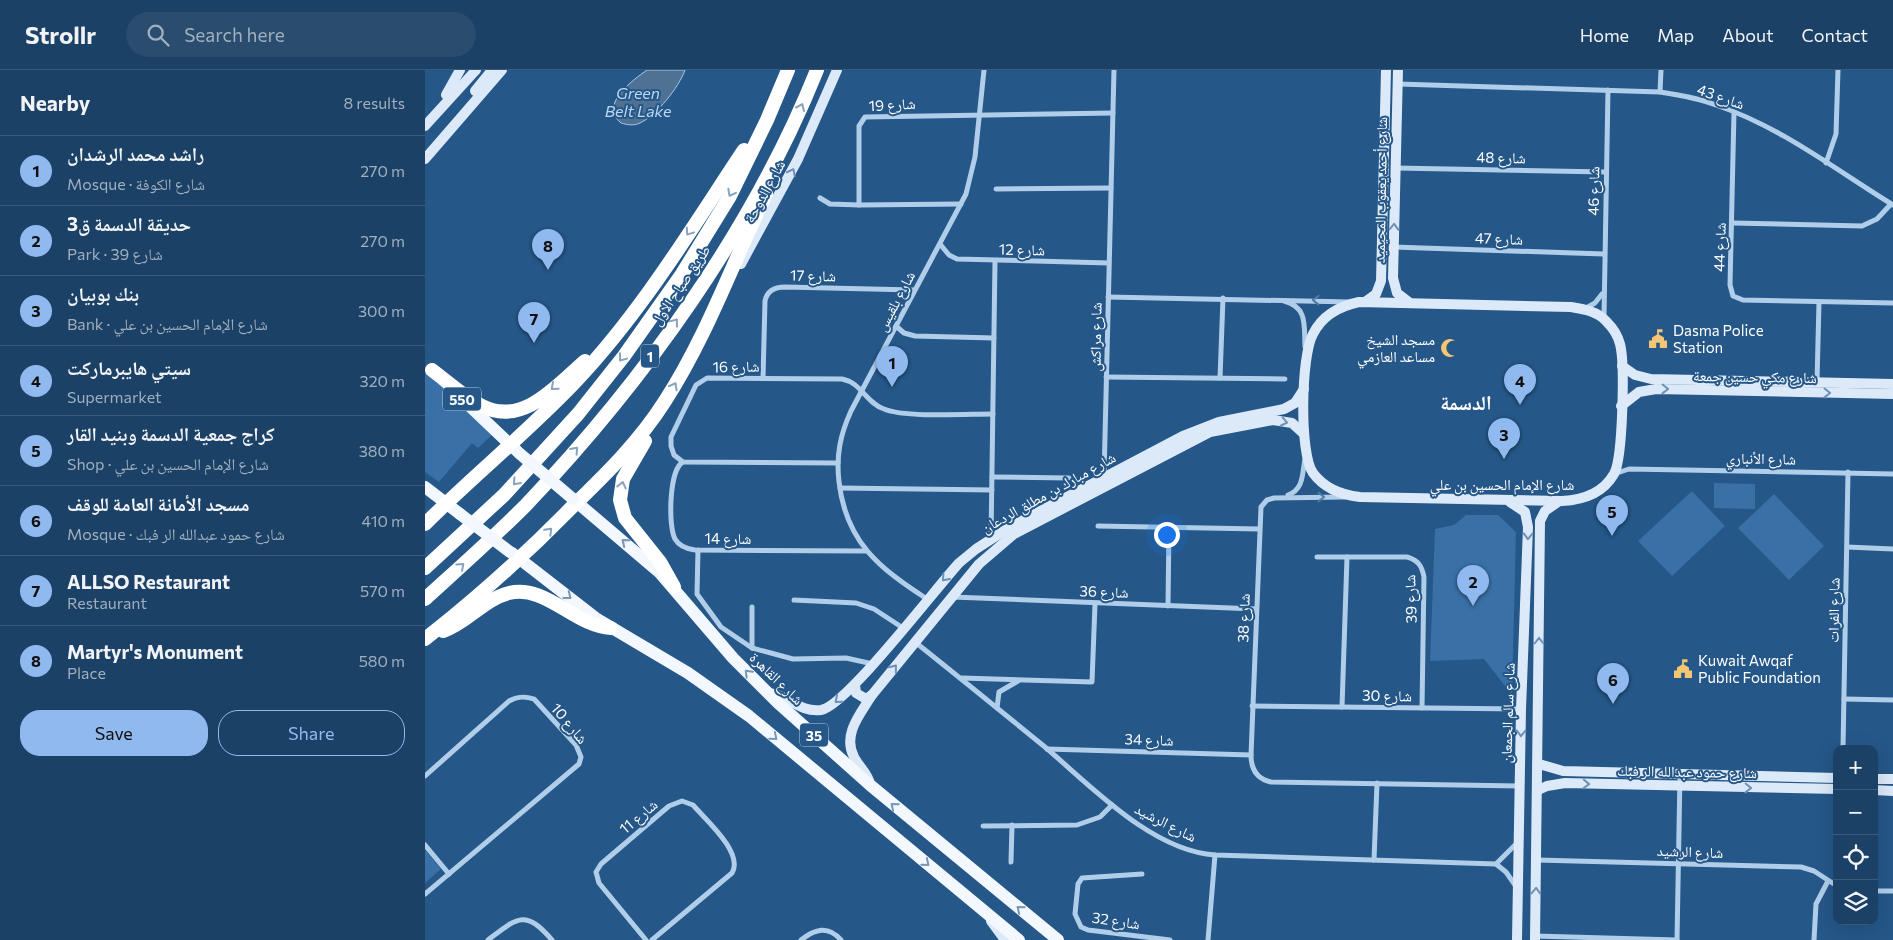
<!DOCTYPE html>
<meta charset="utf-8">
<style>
body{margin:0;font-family:Commissioner,"Noto Naskh Arabic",sans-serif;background:#294c6f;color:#f1f3f6}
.controls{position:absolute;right:15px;bottom:15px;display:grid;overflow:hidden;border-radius:10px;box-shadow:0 5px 20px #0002}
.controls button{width:45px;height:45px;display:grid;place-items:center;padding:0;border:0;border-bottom:1px solid #3a5a7a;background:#1c4166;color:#f1f3f6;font:25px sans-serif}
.you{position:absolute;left:741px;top:464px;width:18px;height:18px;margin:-12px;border:4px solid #fff;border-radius:50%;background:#1a73e8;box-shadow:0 0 0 8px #1a73e833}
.badge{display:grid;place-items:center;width:32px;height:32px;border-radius:50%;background:#90b9f0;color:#111;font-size:16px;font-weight:700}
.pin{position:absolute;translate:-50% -41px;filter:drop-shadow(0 1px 2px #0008)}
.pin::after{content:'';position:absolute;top:26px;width:18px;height:15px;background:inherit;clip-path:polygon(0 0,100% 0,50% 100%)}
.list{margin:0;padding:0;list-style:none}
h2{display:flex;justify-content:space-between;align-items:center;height:65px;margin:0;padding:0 20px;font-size:21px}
h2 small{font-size:16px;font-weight:400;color:#a0afbf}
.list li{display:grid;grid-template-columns:32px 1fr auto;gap:15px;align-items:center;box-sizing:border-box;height:70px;padding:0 20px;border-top:1px solid #3a5a7a}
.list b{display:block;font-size:19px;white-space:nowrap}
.list p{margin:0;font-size:16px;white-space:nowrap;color:#a0afbf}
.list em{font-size:16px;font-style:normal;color:#a0afbf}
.actions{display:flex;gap:10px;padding:15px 20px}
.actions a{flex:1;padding:11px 0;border:1px solid #90b9f0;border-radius:20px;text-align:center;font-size:18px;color:#90b9f0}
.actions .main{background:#90b9f0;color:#111}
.icon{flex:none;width:28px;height:28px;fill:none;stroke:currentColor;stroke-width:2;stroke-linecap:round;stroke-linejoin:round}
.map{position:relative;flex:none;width:1468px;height:870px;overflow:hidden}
header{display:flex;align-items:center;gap:30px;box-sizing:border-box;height:70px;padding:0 25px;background:#1c4166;border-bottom:1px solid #3a5a7a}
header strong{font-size:24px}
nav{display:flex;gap:28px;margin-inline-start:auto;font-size:18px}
.search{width:350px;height:45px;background:#294c6f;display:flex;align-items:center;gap:12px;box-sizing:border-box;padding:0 18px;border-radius:28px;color:#a0afbf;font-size:19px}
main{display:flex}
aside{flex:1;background:#1c4166}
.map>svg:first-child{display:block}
</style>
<header>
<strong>Strollr</strong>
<div class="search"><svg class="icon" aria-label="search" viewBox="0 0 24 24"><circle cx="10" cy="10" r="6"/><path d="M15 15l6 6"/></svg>Search here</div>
<nav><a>Home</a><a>Map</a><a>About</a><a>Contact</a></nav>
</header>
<main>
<aside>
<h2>Nearby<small>8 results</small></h2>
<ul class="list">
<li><span class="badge">1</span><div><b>راشد محمد الرشدان</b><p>Mosque · شارع الكوفة</p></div><em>270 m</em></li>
<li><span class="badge">2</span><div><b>حديقة الدسمة ق3</b><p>Park · شارع 39</p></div><em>270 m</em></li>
<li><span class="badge">3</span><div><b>بنك بوبيان</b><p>Bank · شارع الإمام الحسين بن علي</p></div><em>300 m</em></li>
<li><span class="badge">4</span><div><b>سيتي هايبرماركت</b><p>Supermarket</p></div><em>320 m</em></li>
<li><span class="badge">5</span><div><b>كراج جمعية الدسمة وبنيد القار</b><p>Shop · شارع الإمام الحسين بن علي</p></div><em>380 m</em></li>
<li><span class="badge">6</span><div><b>مسجد الأمانة العامة للوقف</b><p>Mosque · شارع حمود عبدالله الر فبك</p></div><em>410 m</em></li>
<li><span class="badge">7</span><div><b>ALLSO Restaurant</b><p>Restaurant</p></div><em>570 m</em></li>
<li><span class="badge">8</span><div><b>Martyr's Monument</b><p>Place</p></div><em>580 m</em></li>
</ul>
<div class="actions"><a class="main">Save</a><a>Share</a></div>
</aside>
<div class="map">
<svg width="1468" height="870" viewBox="0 0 1468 870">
<rect width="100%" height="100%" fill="#255788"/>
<!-- green -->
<g fill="#3970a5">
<polygon points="0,299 68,364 53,378 47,373 14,412 0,402"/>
<polygon points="1289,413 1330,414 1330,439 1289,438"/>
<polygon points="1267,421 1300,456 1247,506 1213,471"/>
<polygon points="1349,424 1399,476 1364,510 1313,458"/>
<polygon points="1041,445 1073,445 1091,462 1087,625 1059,589 1005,591 1010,459 1029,455"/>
<polygon points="0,780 16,799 0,813"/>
</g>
<!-- water -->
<path fill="#4e7194" stroke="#a4c9ea" d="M222 0H260C254 17 232 45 215 53 209 56 203 55 196 53 173 35 208 10 222 0Z"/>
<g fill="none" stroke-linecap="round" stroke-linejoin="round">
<!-- street -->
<g stroke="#b0cee9" stroke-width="5">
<path d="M973 14 1235 22C1254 25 1273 28 1291 35 1356 57 1411 100 1468 135"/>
<polyline points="1235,22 1236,0"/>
<polyline points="1309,42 1305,215 1308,226 1318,230 1468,233"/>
<polyline points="1401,93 1411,64 1413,0"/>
<polyline points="971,98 1181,102"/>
<polyline points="571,119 686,118"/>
<polyline points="395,128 405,134 434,135 536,134"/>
<polyline points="434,135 434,56 440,47 688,43"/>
<polyline points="1307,153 1437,156 1452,149 1466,134"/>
<polyline points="515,174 524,185 532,189 684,193"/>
<polyline points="968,177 1179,184"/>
<polyline points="683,227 925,232"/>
<path d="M859 231C883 237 879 256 880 277"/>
<polyline points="1161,238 1170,233 1177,224"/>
<polyline points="1179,247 1183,20"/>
<polyline points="471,256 479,263 490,266 569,268"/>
<polyline points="681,307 860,309"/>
<path d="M338 308 340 231C342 221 350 217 360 217L489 220"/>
<polyline points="795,308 798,228"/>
<polyline points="1392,312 1394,232"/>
<path d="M258 392C244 399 243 456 250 469 254 476 262 479 270 480L441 481"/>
<path d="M413 393 258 392 249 385 246 376V367L271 315 282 308 417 309C437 313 440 332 459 339 481 348 542 344 568 344"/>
<polyline points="1189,404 1204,399 1468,404"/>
<polyline points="567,407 644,408"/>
<polyline points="679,407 689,0"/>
<polyline points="415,418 567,420"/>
<path d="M863 425C879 419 877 404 880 389"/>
<path d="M920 427 849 428 842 430 836 437 826 685C826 699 832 709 846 712L1094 716"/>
<polyline points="673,456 834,459"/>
<polyline points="566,469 570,191"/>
<polyline points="1422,477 1468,479"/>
<polyline points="273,480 272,524 296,557 327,578 368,589 421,588 448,594"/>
<path d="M892 487H982C993 490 997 496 999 507L997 638"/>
<polyline points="527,527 831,539"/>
<path d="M502 529C454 498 421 472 414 412 411 386 415 365 426 341L541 124 550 87 559 0"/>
<polyline points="369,530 431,533 449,539 478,558"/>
<polyline points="743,536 744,457"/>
<polyline points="327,537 327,578"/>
<path d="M490 572C534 607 577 642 620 677 666 716 727 781 790 785L1071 794 1081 802 1090 815"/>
<polyline points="537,608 667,612 670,534"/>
<polyline points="1419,629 1468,630"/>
<polyline points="827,636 1096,639"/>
<polyline points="917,637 922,487"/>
<polyline points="572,638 574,622 593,611"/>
<polyline points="622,679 826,685"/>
<polyline points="1418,679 1423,402"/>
<path d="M0 706 84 631C93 626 100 626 109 629L151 675 156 687 154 694 0 824"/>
<polyline points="558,756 652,755 675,747 687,735"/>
<polyline points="0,775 24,804"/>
<polyline points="949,790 952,713"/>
<polyline points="1112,790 1376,797 1389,801 1412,816"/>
<polyline points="586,792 587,755"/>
<polyline points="1071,794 1092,773"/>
<polyline points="717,804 657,808 653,814 650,844 656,857 663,860 745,870"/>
<polyline points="1449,821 1468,821"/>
<polyline points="1110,866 1252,870"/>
<path d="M63 870C93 847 100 839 127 870"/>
<path d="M221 870 174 813 171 802 176 794 244 736 257 731 268 735C281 750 319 783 307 803L227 870"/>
<path d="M376 870C390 859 403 855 416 870"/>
<polyline points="783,870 790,785"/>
<polyline points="1252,870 1255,704"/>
<polyline points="1389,870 1391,834 1403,811"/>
</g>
<!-- secondary -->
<g stroke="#dbe9f8" stroke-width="10">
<polyline points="973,0 968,208 972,223 985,233"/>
<polyline points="50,21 67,0"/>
<polyline points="21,25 35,0"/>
<polyline points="0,56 51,0"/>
<polyline points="0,89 77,0"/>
<polyline points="316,194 373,89 412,0"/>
<path d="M934 232 1146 237C1158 239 1172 241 1181 251 1187 257 1193 266 1195 274 1200 293 1198 388 1189 404 1178 423 1158 430 1137 431L935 427C917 425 899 418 888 403 874 383 876 285 888 264 897 246 915 236 934 232Z"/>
<polyline points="940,232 951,224 956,211 961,0"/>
<polyline points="1197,296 1210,305 1226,309 1468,314"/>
<polyline points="1196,336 1214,322 1231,319 1468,324"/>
<polyline points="1085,432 1100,442 1103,457 1096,639 1092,870"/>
<polyline points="430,615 431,623 441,629 447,625"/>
<path d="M343 623C362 624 374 643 396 640 421 636 511 518 534 493L551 479 585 457 758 366 794 352 859 339 870 333 879 319"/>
<polyline points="1114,694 1138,701 1412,708"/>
<polyline points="1449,709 1468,709"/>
<path d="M445 714C443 703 434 697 429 687 417 664 436 643 447 625L554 494 589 464 785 362 848 350 867 353 878 363"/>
<polyline points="1113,720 1122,716 1140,713 1412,719"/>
<polyline points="1449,720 1468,721"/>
<polyline points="566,851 580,870"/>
<polyline points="1110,870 1115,451 1120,441 1133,432"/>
</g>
<!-- primary -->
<g stroke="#f3f8fe" stroke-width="12">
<polyline points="34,326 92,381"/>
<polyline points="0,417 35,444"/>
<polyline points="148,429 235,503 308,588 353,633 445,715 633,870"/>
<polyline points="87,483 172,549 263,603 324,646 594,870"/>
</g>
<!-- highway -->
<g stroke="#fff" stroke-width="14">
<path d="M7 300C23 312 39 327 57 336 98 357 132 315 160 291"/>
<polyline points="220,371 198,409 195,430 200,448 235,492 249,517"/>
<path d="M0 454C49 405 104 361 152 310 217 241 267 158 319 80"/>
<polyline points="0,498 79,425 153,344 199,286 257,204 305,126 342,50 363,0"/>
<path d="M0 529C34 498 68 468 100 436 218 312 328 160 392 0"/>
<path d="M18 561C42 553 59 529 84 523 121 514 149 556 186 558"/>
<path d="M0 569C52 528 100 485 146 438 181 404 214 372 240 331 282 266 308 192 341 124"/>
</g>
<!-- primary-bridge -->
<g stroke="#f3f8fe" stroke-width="12">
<polyline points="94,383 148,429"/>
<polyline points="35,444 85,482"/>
</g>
</g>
<!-- one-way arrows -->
<defs><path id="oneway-chevron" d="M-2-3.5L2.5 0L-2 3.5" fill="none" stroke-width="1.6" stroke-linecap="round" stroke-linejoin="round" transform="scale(1.25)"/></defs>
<g stroke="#87a3be">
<use href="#oneway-chevron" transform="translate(376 37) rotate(-66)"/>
<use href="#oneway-chevron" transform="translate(306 123) rotate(118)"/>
<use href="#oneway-chevron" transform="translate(264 162) rotate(124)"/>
<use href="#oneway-chevron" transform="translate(250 252) rotate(-53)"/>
<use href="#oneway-chevron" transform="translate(197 288) rotate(127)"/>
<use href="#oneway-chevron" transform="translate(249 316) rotate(-61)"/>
<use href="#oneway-chevron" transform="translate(129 317) rotate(139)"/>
<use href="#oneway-chevron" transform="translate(150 380) rotate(-48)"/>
<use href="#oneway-chevron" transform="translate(91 412) rotate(132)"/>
<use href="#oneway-chevron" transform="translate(197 415) rotate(-77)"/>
<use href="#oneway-chevron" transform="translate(124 461) rotate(-45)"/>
<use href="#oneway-chevron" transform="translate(36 496) rotate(-42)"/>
</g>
<g stroke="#6e91b5">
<use href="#oneway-chevron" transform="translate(367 102) rotate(-63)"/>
<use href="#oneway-chevron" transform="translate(969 157) rotate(-88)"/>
<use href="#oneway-chevron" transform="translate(1240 319) rotate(1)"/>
<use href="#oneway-chevron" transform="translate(1402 323) rotate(1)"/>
<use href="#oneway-chevron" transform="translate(859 352) rotate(12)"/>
<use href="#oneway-chevron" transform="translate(1103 466) rotate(92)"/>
<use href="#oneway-chevron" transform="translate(520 508) rotate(132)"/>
<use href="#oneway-chevron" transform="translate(1114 571) rotate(-90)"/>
<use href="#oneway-chevron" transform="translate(469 598) rotate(-51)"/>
<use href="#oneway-chevron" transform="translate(413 630) rotate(139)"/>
<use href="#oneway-chevron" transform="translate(1096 663) rotate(91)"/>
<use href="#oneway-chevron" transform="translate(1161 714) rotate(2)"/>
<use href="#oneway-chevron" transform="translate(1323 718) rotate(1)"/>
<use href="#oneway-chevron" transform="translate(1111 821) rotate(-88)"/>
</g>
<g stroke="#4f7ba5">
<use href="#oneway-chevron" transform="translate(891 230) rotate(-178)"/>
<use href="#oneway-chevron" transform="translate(896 427)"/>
</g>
<g stroke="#7797b7">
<use href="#oneway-chevron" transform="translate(200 472) rotate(-141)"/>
<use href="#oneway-chevron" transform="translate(143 526) rotate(38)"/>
<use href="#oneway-chevron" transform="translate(323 603) rotate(-135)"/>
<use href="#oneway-chevron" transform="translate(349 667) rotate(40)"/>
<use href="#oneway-chevron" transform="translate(469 736) rotate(-140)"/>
<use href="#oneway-chevron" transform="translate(501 793) rotate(40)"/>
<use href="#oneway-chevron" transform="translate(595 839) rotate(-141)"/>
</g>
<!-- icons -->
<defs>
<g id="civic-bare" transform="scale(1.5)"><path d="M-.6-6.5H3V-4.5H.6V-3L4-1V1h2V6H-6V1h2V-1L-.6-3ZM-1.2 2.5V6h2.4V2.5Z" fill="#f3c674" stroke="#255788" stroke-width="2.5" paint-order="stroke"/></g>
<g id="mosque-bare" transform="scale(1.5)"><path d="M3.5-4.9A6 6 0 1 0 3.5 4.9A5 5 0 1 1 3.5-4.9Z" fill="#f3c674" stroke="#255788" stroke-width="2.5" paint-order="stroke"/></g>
</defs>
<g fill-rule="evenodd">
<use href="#civic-bare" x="1233" y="269"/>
<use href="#mosque-bare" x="1025" y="278"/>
<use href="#civic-bare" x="1258" y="599"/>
</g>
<g text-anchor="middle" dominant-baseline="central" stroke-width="4" stroke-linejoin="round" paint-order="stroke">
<!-- shield labels -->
<g fill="#255788" stroke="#becddb" stroke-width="1">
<rect x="216" y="274.5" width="18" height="23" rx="4"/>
<rect x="18" y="317.5" width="38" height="23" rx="4"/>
<rect x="375" y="653.5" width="28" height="23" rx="4"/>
</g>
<g font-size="14" font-weight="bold" fill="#fff">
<text x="225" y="286">1</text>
<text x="37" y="329">550</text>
<text x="389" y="665">35</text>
</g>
<!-- street labels -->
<g font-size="15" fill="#fff" stroke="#255788">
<text transform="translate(1296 26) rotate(19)">شارع 43</text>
<text transform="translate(467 34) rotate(-3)">شارع 19</text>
<text transform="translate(1076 87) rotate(1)">شارع 48</text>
<text transform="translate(955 120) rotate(-89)">شارع أحمد يعقوب المحيميد</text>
<text transform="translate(339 121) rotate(-61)">شارع الدوحة</text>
<text transform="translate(1168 121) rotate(-89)">شارع 46</text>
<text transform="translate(1074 168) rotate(2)">شارع 47</text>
<text transform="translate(1294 177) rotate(-88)">شارع 44</text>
<text transform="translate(597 179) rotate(1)">شارع 12</text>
<text transform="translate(388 205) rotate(1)">شارع 17</text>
<text transform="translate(255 215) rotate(-56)">طريق صباح الاول</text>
<text transform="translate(470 231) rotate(-62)">شارع بلقيس</text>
<text transform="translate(670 267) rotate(-89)">شارع مراكش</text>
<text transform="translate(311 296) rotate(-1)">شارع 16</text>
<text transform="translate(1330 306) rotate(1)">شارع مكي حسين جمعة</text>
<text transform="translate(1336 388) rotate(1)">شارع الأنباري</text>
<text x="1077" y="414">شارع الإمام الحسين بن علي</text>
<text transform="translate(623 422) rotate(-29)">شارع مبارك بن مطلق الردعان</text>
<text x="303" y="468">شارع 14</text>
<text transform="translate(679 521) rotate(2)">شارع 36</text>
<text transform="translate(985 529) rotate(-92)">شارع 39</text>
<text transform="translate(1408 540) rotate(-89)">شارع الفرات</text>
<text transform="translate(818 548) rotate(-88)">شارع 38</text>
<text transform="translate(352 608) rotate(44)">شارع القاهرة</text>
<text transform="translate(962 625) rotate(1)">شارع 30</text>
<text transform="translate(1082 643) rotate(-88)">شارع سالم الجمعان</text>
<text transform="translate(145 653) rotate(50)">شارع 10</text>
<text transform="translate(724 669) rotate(2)">شارع 34</text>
<text transform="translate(1262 701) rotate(1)">شارع حمود عبدالله الر فبك</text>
<text transform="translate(213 746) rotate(-40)">شارع 11</text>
<text transform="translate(741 752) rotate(27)">شارع الرشيد</text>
<text transform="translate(1265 781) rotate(2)">شارع الرشيد</text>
<text transform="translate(691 850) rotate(8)">شارع 32</text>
</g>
<!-- poi labels -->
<g font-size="15" fill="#fff" stroke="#255788" text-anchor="start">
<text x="1248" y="260">Dasma Police<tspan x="1248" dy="17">Station</tspan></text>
<text x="1010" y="269" text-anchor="end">مسجد الشيخ<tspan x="1010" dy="17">مساعد العازمي</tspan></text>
<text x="1273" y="590">Kuwait Awqaf<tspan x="1273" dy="17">Public Foundation</tspan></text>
</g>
<!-- water labels -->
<g font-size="16" font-style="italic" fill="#bcd8f0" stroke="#255788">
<text x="213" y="22">Green<tspan x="213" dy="18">Belt Lake</tspan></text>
</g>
<!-- district labels -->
<g font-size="20" font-weight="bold" fill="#fff" stroke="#255788">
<text x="1041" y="332">الدسمة</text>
</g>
</g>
</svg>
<div class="controls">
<button>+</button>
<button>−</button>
<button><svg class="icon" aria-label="locate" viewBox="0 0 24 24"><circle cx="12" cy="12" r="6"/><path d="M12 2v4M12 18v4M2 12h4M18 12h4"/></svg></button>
<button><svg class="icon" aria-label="layers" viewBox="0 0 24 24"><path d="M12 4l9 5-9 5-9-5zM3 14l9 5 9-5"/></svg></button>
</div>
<div class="you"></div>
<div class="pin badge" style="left:467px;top:317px">1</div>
<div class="pin badge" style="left:1048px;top:536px">2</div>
<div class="pin badge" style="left:1079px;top:389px">3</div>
<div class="pin badge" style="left:1095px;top:335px">4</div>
<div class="pin badge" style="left:1187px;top:466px">5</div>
<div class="pin badge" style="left:1188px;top:634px">6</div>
<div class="pin badge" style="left:109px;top:273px">7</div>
<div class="pin badge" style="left:123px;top:200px">8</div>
</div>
</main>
